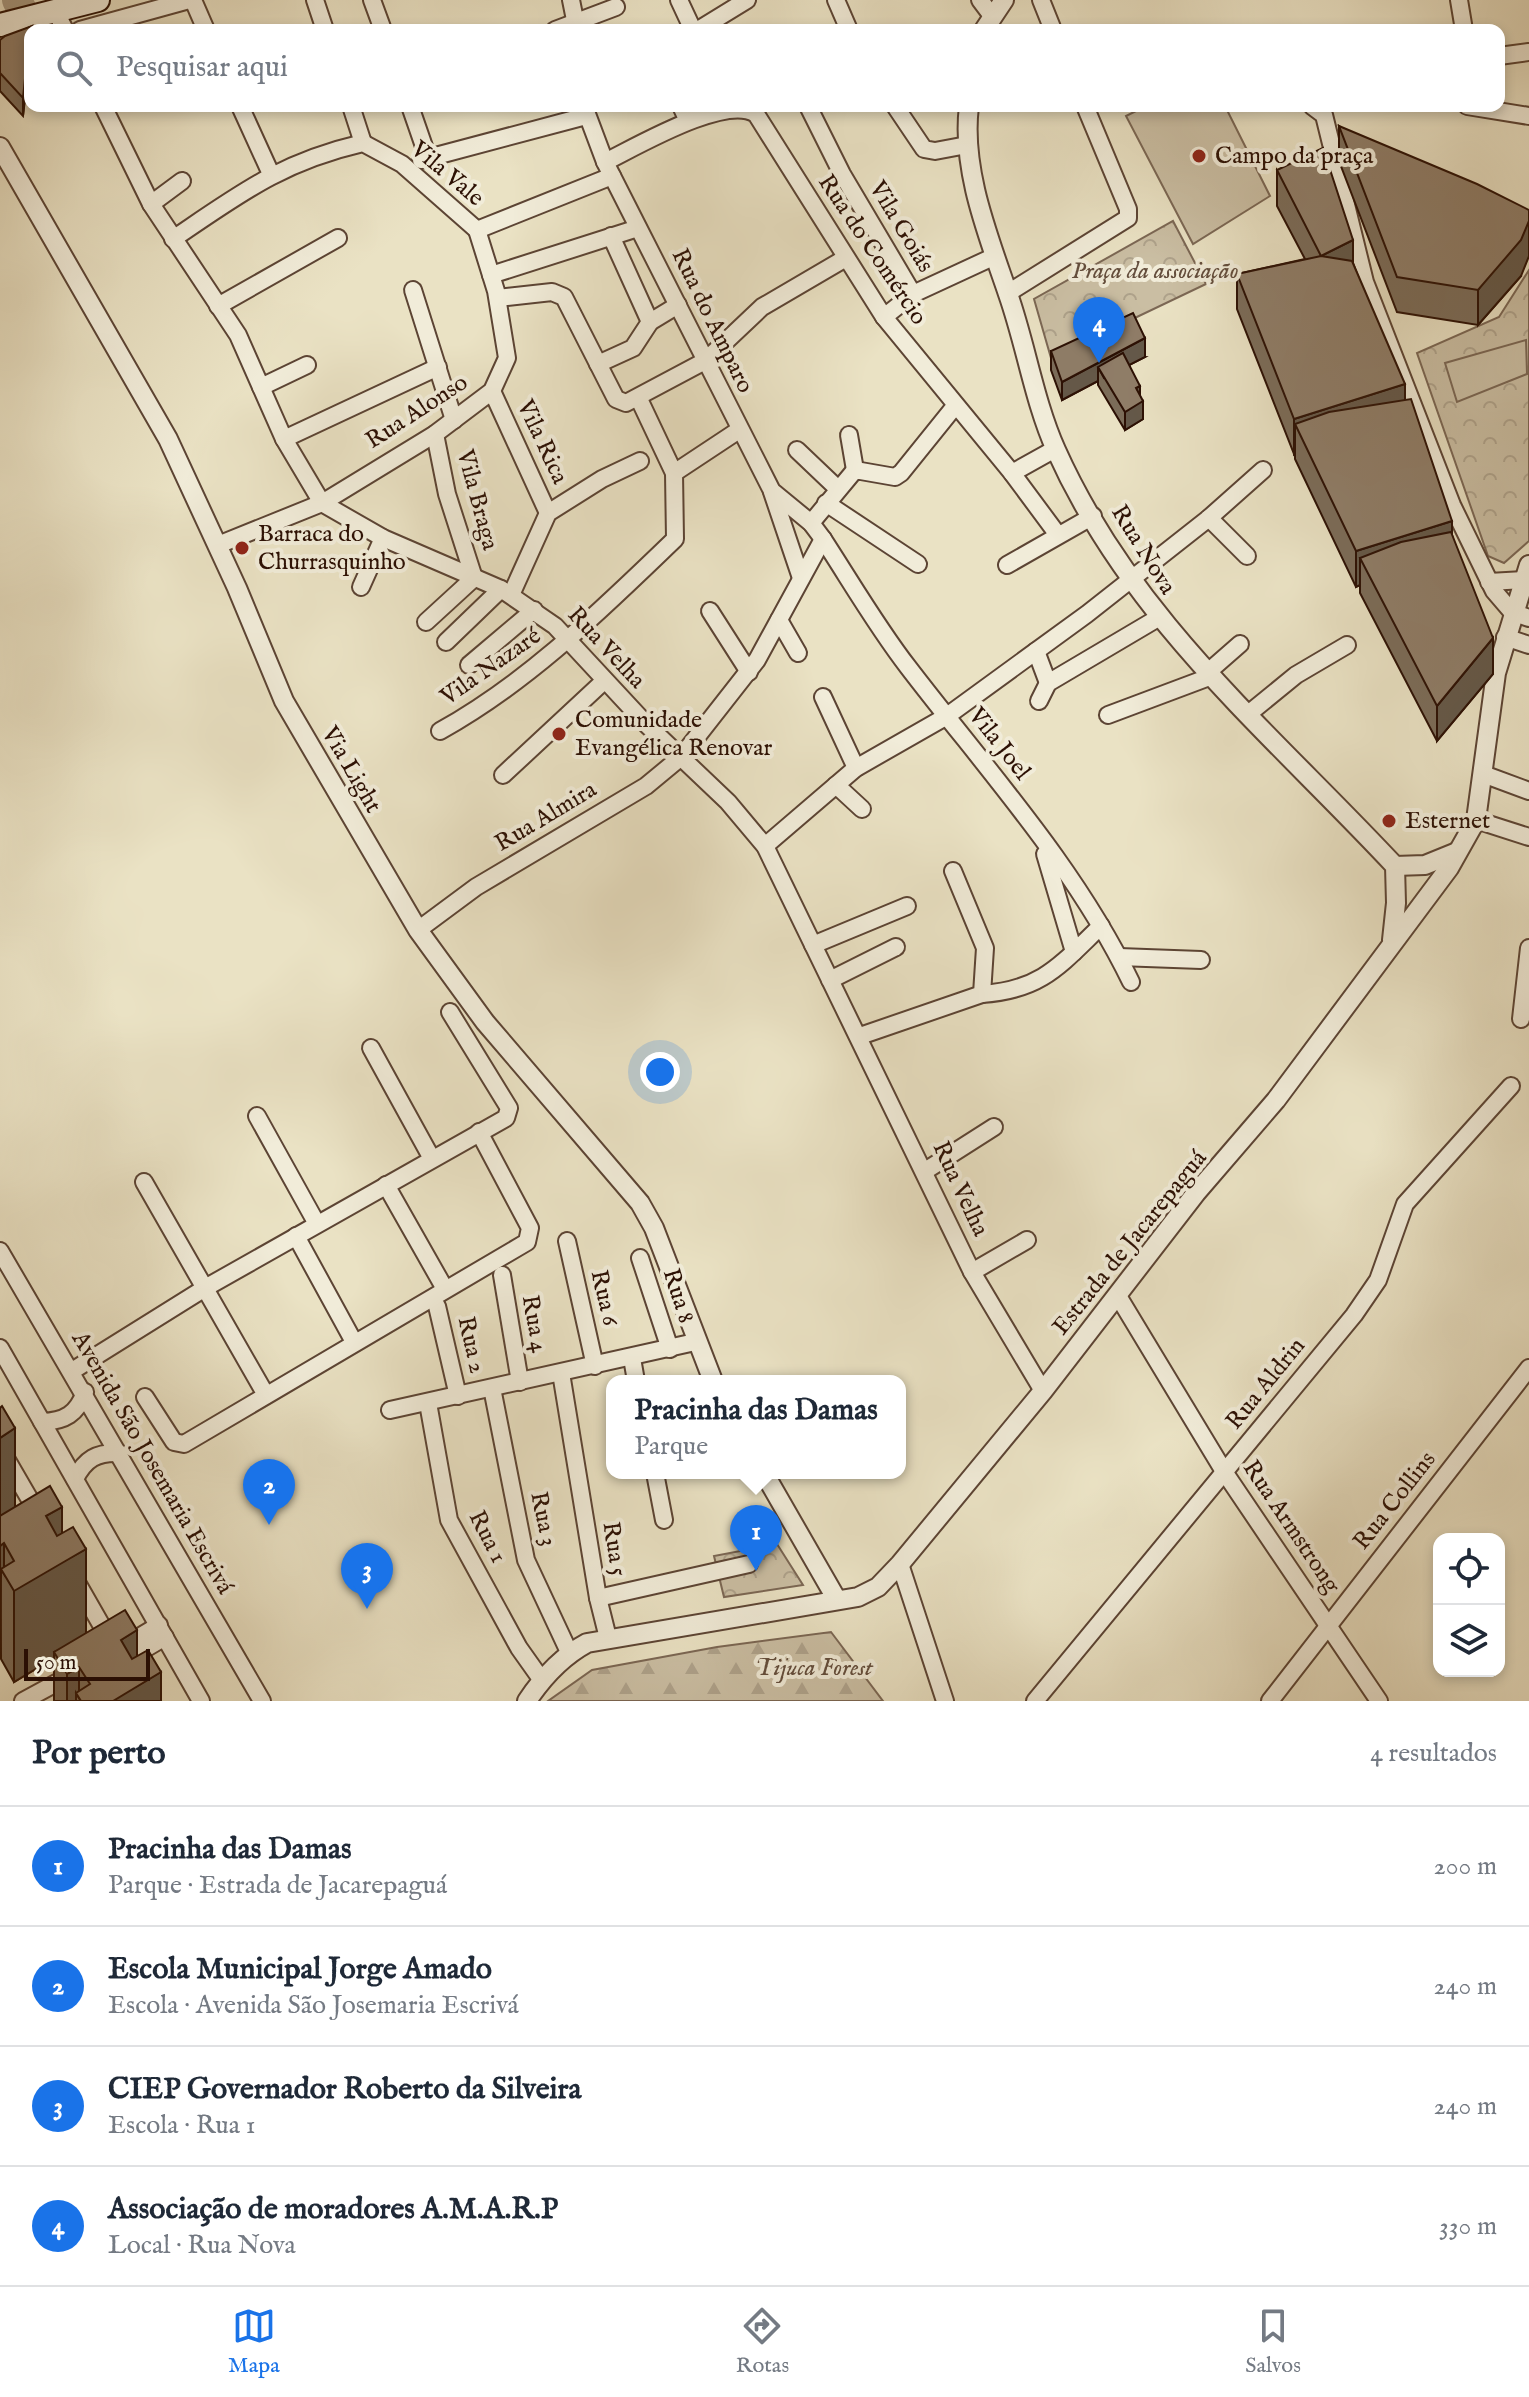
<!DOCTYPE html>
<html lang="pt">
<meta charset="utf-8">
<style>
body{margin:0;font-family:"IM FELL English",serif;background:#f6f6f7;color:#1f2937}
.controls{position:absolute;right:24px;bottom:24px;display:grid;overflow:hidden;border-radius:16px;box-shadow:0 4px 12px #0003}
.controls button{width:72px;height:72px;display:grid;place-items:center;padding:0;border:0;border-bottom:2px solid #e0e1e3;background:#fff;color:#1f2937;font:40px sans-serif}
.scale{position:absolute;left:24px;bottom:20px;width:126px;box-sizing:border-box;padding-left:8px;border:4px solid #2c1004;border-top:0;font-size:22px;line-height:28px;white-space:nowrap;color:#2c1004;-webkit-text-stroke:6px #f1ecd9;paint-order:stroke}
.you{position:absolute;left:660px;top:1072px;width:28px;height:28px;margin:-20px;border:6px solid #fff;border-radius:50%;background:#1a73e8;box-shadow:0 0 0 12px #1a73e833}
.badge{display:grid;place-items:center;width:52px;height:52px;border-radius:50%;background:#1a73e8;color:#fff;font-size:26px;font-weight:700}
.pin{position:absolute;translate:-50% -66px;filter:drop-shadow(0 2px 4px #0008)}
.pin::after{content:'';position:absolute;top:42px;width:28px;height:24px;background:inherit;clip-path:polygon(0 0,100% 0,50% 100%)}
.popup{position:absolute;left:606px;top:1375px;width:300px;height:104px;box-sizing:border-box;display:grid;place-content:center;border-radius:16px;background:#fff;filter:drop-shadow(0 2px 6px #0005);font-size:26px;white-space:nowrap;color:#747a83}
.popup b{font-size:30px;color:#1f2937}
.popup::after{content:'';position:absolute;left:50%;top:100%;margin-left:-16px;border:16px solid transparent;border-top-color:#fff}
.list{margin:0;padding:0;list-style:none}
h2{display:flex;justify-content:space-between;align-items:center;height:104px;margin:0;padding:0 32px;font-size:34px}
h2 small{font-size:26px;font-weight:400;color:#747a83}
.list li{display:grid;grid-template-columns:52px 1fr auto;gap:24px;align-items:center;box-sizing:border-box;height:120px;padding:0 32px;border-top:2px solid #e0e1e3}
.list b{display:block;font-size:30px;white-space:nowrap}
.list p{margin:0;font-size:26px;white-space:nowrap;color:#747a83}
.list em{font-size:26px;font-style:normal;color:#747a83}
.icon{flex:none;width:44px;height:44px;fill:none;stroke:currentColor;stroke-width:2;stroke-linecap:round;stroke-linejoin:round}
.map{position:relative;flex:none;width:1529px;height:1701px;overflow:hidden}
.search{position:absolute;background:#fff;box-shadow:0 4px 12px #0003;left:24px;right:24px;top:24px;height:88px;display:flex;align-items:center;gap:20px;box-sizing:border-box;padding:0 28px;border-radius:16px;color:#747a83;font-size:30px}
.sheet{height:584px;background:#fff}
nav{display:flex;justify-content:space-around;align-items:center;box-sizing:border-box;height:112px;border-top:2px solid #e0e1e3;background:#fff;font-size:22px;color:#747a83}
nav a{display:grid;justify-items:center;gap:4px}
nav .on{color:#1a73e8}
.map>svg:first-child{display:block}
</style>
<div class="map">
<svg width="1529" height="1701" viewBox="0 0 1529 1701">
<defs>
<pattern id="forest-firs" width="22" height="20" patternUnits="userSpaceOnUse" patternTransform="scale(2)"><rect width="22" height="20" fill="#cabea3"/><path d="M5 1l3.5 6h-7zM16 11l3.5 6h-7z" fill="#aea28b"/></pattern>
<pattern id="park-crowns" width="20" height="18" patternUnits="userSpaceOnUse" patternTransform="scale(2)"><rect width="20" height="18" fill="#cabea3"/><path d="M2 6a3 3 0 1 1 6 0M12 15a3 3 0 1 1 6 0" fill="none" stroke="#aea28b"/></pattern>
</defs>
<rect width="100%" height="100%" fill="#eae2c4"/>
<filter id="stains"><feTurbulence type="fractalNoise" baseFrequency=".0025" numOctaves="4"/><feColorMatrix values="0 0 0 0 .2 0 0 0 0 .09 0 0 0 0 .02 0 0 0 .5 -.17"/></filter>
<radialGradient id="worn" r=".72"><stop offset=".6" stop-color="#630" stop-opacity="0"/><stop offset="1" stop-color="#630" stop-opacity=".3"/></radialGradient>
<!-- forest -->
<polygon fill="url(#forest-firs)" stroke="#7b6754" stroke-width="2" points="831,1632 883,1701 548,1701 592,1670 717,1647"/>
<!-- park -->
<g fill="url(#park-crowns)" stroke="#7b6754" stroke-width="2">
<polygon points="1173,221 1206,284 1051,358 1034,299"/>
<polygon points="1529,270 1529,541 1504,563 1488,556 1417,353 1499,317"/>
<polygon points="777,1544 803,1585 724,1597 714,1556"/>
</g>
<!-- garden -->
<g fill="#cabea3" stroke="#7b6754" stroke-width="2">
<polygon points="1146,106 1225,106 1270,196 1193,244 1126,116"/>
<polygon points="1526,340 1527,374 1457,402 1445,363"/>
</g>
<g fill="none" stroke-linecap="round" stroke-linejoin="round">
<!-- river -->
<polyline stroke="#a99b83" stroke-width="30" points="17,0 32,30"/>
<!-- minor casing -->
<g stroke="#5c4434" stroke-width="20">
<g id="minor">
<polyline points="193,0 206,30"/>
<polyline points="315,0 325,30"/>
<polyline points="372,0 383,30"/>
<polyline points="571,0 577,30"/>
<polyline points="679,0 693,30"/>
<polyline points="836,0 849,30"/>
<polyline points="980,0 992,16"/>
<polyline points="1041,0 1053,30"/>
<polyline points="1459,0 1464,30"/>
<polyline points="60,20 65,30"/>
<polyline points="80,30 189,0"/>
<polyline points="555,30 616,7"/>
<polyline points="698,30 747,0"/>
<polyline points="1499,56 1529,52"/>
<polyline points="103,106 151,204 238,335 284,439 322,503 383,538 501,589 555,626 646,724 728,802 765,846 972,1272 1043,1391"/>
<polyline points="240,106 271,174"/>
<polyline points="351,106 363,143"/>
<polyline points="410,106 428,158 421,160"/>
<path d="M584 106 605 162 772 491 811 523 823 539C851 582 877 627 908 667 986 769 1075 866 1131 982"/>
<polyline points="681,106 688,121"/>
<polyline points="808,106 842,174 913,294 993,257"/>
<polyline points="895,106 924,149 935,151 967,145"/>
<polyline points="1312,106 1324,115 1365,282 1452,505 1494,591 1512,612 1529,618"/>
<polyline points="1467,106 1529,116"/>
<polyline points="428,158 586,116"/>
<path d="M605 162C636 147 725 94 756 114L884 317 1012 473 1058 535"/>
<polyline points="151,204 182,181"/>
<polyline points="477,230 612,176"/>
<path d="M173 239C241 193 281 162 363 143L402 164 477 230"/>
<polyline points="491,275 638,228"/>
<polyline points="413,290 454,420"/>
<polyline points="1008,293 1128,218 1128,209 1085,106"/>
<polyline points="498,298 552,292 564,297 616,399 626,403 705,361 762,307 844,259"/>
<polyline points="218,306 338,238"/>
<polyline points="884,317 913,294"/>
<polyline points="650,322 678,305"/>
<polyline points="598,364 633,348 650,322 611,236"/>
<polyline points="261,387 307,365"/>
<polyline points="492,391 548,513"/>
<polyline points="849,435 855,470"/>
<polyline points="284,439 438,367"/>
<polyline points="797,450 838,489"/>
<polyline points="674,473 739,430"/>
<polyline points="1012,473 1055,449"/>
<polyline points="772,492 801,578"/>
<polyline points="826,503 918,564"/>
<polyline points="1209,518 1247,556"/>
<polyline points="811,523 855,470 895,477 901,473 955,406"/>
<polyline points="218,545 322,503 435,434 492,391 507,358 496,291 477,230"/>
<polyline points="1007,565 1093,516"/>
<polyline points="1489,582 1524,580"/>
<polyline points="361,587 383,538"/>
<polyline points="511,595 548,513 602,479 640,461"/>
<polyline points="710,611 749,672"/>
<polyline points="779,620 798,653"/>
<polyline points="426,622 474,578 447,494 435,434"/>
<polyline points="1505,637 1529,645"/>
<polyline points="446,642 501,589"/>
<polyline points="1036,651 1048,683"/>
<polyline points="469,665 534,610"/>
<polyline points="1208,672 1240,644"/>
<polyline points="823,697 856,768"/>
<polyline points="1039,701 1048,683 1158,618"/>
<polyline points="1108,715 1212,676"/>
<polyline points="1247,715 1296,675 1347,645"/>
<path d="M440 731C530 681 602 609 675 539L674 473 639 399"/>
<polyline points="1483,774 1529,791"/>
<polyline points="503,775 604,681"/>
<polyline points="836,785 862,809"/>
<polyline points="1476,820 1529,837"/>
<polyline points="765,846 856,768 947,716 1087,614 1209,518 1263,470"/>
<polyline points="1045,854 1074,952"/>
<polyline points="418,930 476,887 646,786 681,757 757,660 823,539"/>
<polyline points="813,945 907,906"/>
<polyline points="1119,957 1201,960"/>
<polyline points="830,980 896,947"/>
<path d="M982 994C1042 990 1060 965 1101 926"/>
<polyline points="1521,1019 1529,948"/>
<polyline points="860,1036 982,994 985,948 953,871"/>
<polyline points="371,1048 431,1157"/>
<polyline points="257,1116 317,1224"/>
<polyline points="925,1171 994,1127"/>
<polyline points="144,1182 266,1395"/>
<polyline points="386,1185 445,1289"/>
<polyline points="296,1236 354,1342"/>
<polyline points="567,1241 595,1366"/>
<polyline points="0,1251 262,1701"/>
<polyline points="640,1258 670,1349"/>
<polyline points="972,1272 1027,1240"/>
<polyline points="502,1275 520,1382"/>
<polyline points="1118,1296 1225,1473 1379,1701"/>
<polyline points="437,1306 458,1396"/>
<polyline points="0,1348 201,1701"/>
<polyline points="632,1358 636,1381"/>
<polyline points="72,1371 205,1288 506,1118 509,1108 450,1012"/>
<polyline points="561,1373 598,1598 608,1638"/>
<polyline points="492,1388 526,1560 569,1652"/>
<polyline points="145,1397 174,1442 184,1444 527,1242 530,1228 479,1132"/>
<polyline points="428,1403 449,1520 519,1648 541,1679"/>
<polyline points="390,1410 695,1342"/>
<path d="M42 1422C65 1421 77 1414 85 1392"/>
<polyline points="0,1448 40,1517"/>
<polyline points="655,1473 664,1520"/>
<path d="M75 1479C85 1459 97 1452 119 1453"/>
<polyline points="900,1564 945,1701"/>
<polyline points="75,1579 111,1642"/>
<polyline points="598,1598 749,1564"/>
<polyline points="119,1649 159,1625"/>
<polyline points="121,1663 165,1637"/>
<polyline points="23,1701 71,1675"/>
<polyline points="1035,1701 1354,1315 1378,1280 1405,1204 1511,1086"/>
<polyline points="1270,1701 1529,1368"/>
</g>
</g>
<!-- tertiary casing -->
<g stroke="#5c4434" stroke-width="22">
<g id="tertiary">
<polyline points="984,30 1004,0"/>
<path d="M969 106C961 169 988 235 1008 294 1026 345 1034 401 1056 450 1132 620 1271 733 1395 866L1396 903 1392 940"/>
<polyline points="0,147 168,439 237,588 284,701 418,930 485,1022 640,1203 654,1228 713,1381"/>
<polyline points="1395,866 1425,865 1457,852"/>
<polyline points="764,1473 837,1600"/>
<path d="M527 1701C543 1677 561 1657 587 1643L858 1597 878 1587 900 1564 1043 1391 1196 1193 1276 1100 1449 868 1476 820 1496 673 1529 565"/>
</g>
</g>
<!-- secondary casing -->
<g stroke="#2c1004" stroke-width="26">
<polyline id="secondary" points="0,25 98,0"/>
</g>
<!-- minor -->
<use href="#minor" stroke="#f1ecd9" stroke-width="16"/>
<!-- tertiary -->
<use href="#tertiary" stroke="#f1ecd9" stroke-width="18"/>
<!-- secondary -->
<use href="#secondary" stroke="#f1ecd9" stroke-width="22"/>
</g>
<!-- wall -->
<g fill="#7b6c59" stroke="#2c1004" stroke-width="2">
<polygon points="32,26 23,116 0,91 0,40"/>
<polygon points="1339,126 1521,276 1478,325 1397,312 1339,161"/>
<polygon points="1277,170 1353,263 1405,400 1452,535 1493,674 1437,741 1360,593 1360,585 1356,587 1295,459 1295,453 1294,454 1237,309 1237,274 1305,259 1277,206"/>
<polygon points="1051,351 1145,357 1129,365 1140,396 1143,419 1125,430 1098,385 1098,381 1062,400 1051,370"/>
<polygon points="0,1408 15,1507 62,1533 86,1633 137,1656 161,1701 54,1701 54,1658 14,1682 1,1659"/>
</g>
<!-- shaded-wall -->
<g fill="#645849" stroke="#2c1004" stroke-width="2">
<polygon points="30,39 30,57 23,116 23,98"/>
<polygon points="1529,221 1529,256 1521,276 1478,325 1478,290"/>
<polygon points="1353,240 1353,275 1321,256"/>
<polygon points="1145,338 1145,357 1104,378 1098,367 1098,381 1062,400 1062,382"/>
<polygon points="1405,384 1405,420 1295,424 1295,453 1294,454 1294,419"/>
<polygon points="1140,386 1140,402 1143,401 1143,419 1125,430 1125,412 1136,388"/>
<polygon points="1452,521 1452,556 1360,558 1360,585 1356,587 1356,551"/>
<polygon points="1493,638 1493,674 1437,741 1437,706"/>
<polygon points="15,1428 15,1519 0,1528 0,1438"/>
<polygon points="62,1507 62,1562 86,1549 86,1639 54,1652 54,1658 14,1682 14,1591 46,1516"/>
<polygon points="4,1543 4,1574 1,1569 0,1636 0,1546"/>
<polygon points="137,1630 137,1686 161,1672 161,1701 113,1701 121,1640"/>
<polygon points="79,1667 79,1698 76,1693 76,1701 67,1701 67,1674"/>
</g>
<!-- building -->
<g fill="#8f7d68" stroke="#2c1004" stroke-width="2">
<polygon points="32,26 30,30 23,98 0,73 0,40 5,36"/>
<polygon points="1339,126 1477,184 1529,210 1529,221 1521,240 1478,290 1397,277"/>
<polygon points="1323,148 1353,240 1321,256 1277,170"/>
<polygon points="1321,256 1352,261 1405,384 1294,419 1237,274"/>
<polygon points="1133,313 1145,338 1062,382 1051,351"/>
<polygon points="1123,353 1140,386 1136,388 1143,401 1125,412 1098,367"/>
<polygon points="1411,399 1452,521 1356,551 1295,424 1329,412"/>
<polygon points="1451,532 1493,638 1437,706 1360,558 1401,542"/>
<polygon points="2,1406 15,1428 0,1438 0,1408"/>
<polygon points="50,1486 62,1507 46,1516 57,1536 73,1527 86,1549 14,1591 1,1569 14,1561 4,1543 0,1546 0,1516"/>
<polygon points="125,1610 137,1630 121,1640 132,1659 148,1650 161,1672 113,1701 81,1701 76,1693 90,1684 79,1667 67,1674 54,1652"/>
</g>
<!-- markers -->
<g fill="#8f2418" stroke="#f1ecd9" stroke-width="3">
<circle cx="1199" cy="156" r="8"/>
<circle cx="242" cy="548" r="8"/>
<circle cx="559" cy="734" r="8"/>
<circle cx="1389" cy="821" r="8"/>
</g>
<g text-anchor="middle" dominant-baseline="central" stroke-width="8" stroke-linejoin="round" paint-order="stroke">
<!-- poi labels -->
<g font-size="24" fill="#2c1004" stroke="#f1ecd9" text-anchor="start">
<text x="1215" y="156">Campo da praça</text>
<text x="258" y="534">Barraca do<tspan x="258" dy="28">Churrasquinho</tspan></text>
<text x="575" y="720">Comunidade<tspan x="575" dy="28">Evangélica Renovar</tspan></text>
<text x="1405" y="821">Esternet</text>
</g>
<!-- street labels -->
<g font-size="24" fill="#2c1004" stroke="#f1ecd9">
<text transform="translate(447 174) rotate(40)">Vila Vale</text>
<text transform="translate(901 227) rotate(59)">Vila Goiás</text>
<text transform="translate(872 250) rotate(56)">Rua do Comércio</text>
<text transform="translate(712 321) rotate(64)">Rua do Amparo</text>
<text transform="translate(417 412) rotate(-33)">Rua Alonso</text>
<text transform="translate(542 442) rotate(65)">Vila Rica</text>
<text transform="translate(477 500) rotate(75)">Vila Braga</text>
<text transform="translate(1143 550) rotate(58)">Rua Nova</text>
<text transform="translate(606 648) rotate(47)">Rua Velha</text>
<text transform="translate(491 667) rotate(-35)">Vila Nazaré</text>
<text transform="translate(999 744) rotate(52)">Vila Joel</text>
<text transform="translate(351 770) rotate(60)">Via Light</text>
<text transform="translate(546 817) rotate(-31)">Rua Almira</text>
<text transform="translate(960 1189) rotate(65)">Rua Velha</text>
<text transform="translate(1130 1243) rotate(-51)">Estrada de Jacarepaguá</text>
<text transform="translate(678 1296) rotate(72)">Rua 8</text>
<text transform="translate(604 1298) rotate(77)">Rua 6</text>
<text transform="translate(534 1324) rotate(80)">Rua 4</text>
<text transform="translate(471 1345) rotate(77)">Rua 2</text>
<text transform="translate(1266 1384) rotate(-51)">Rua Aldrin</text>
<text transform="translate(152 1463) rotate(60)">Avenida São Josemaria Escrivá</text>
<text transform="translate(1395 1501) rotate(-52)">Rua Collins</text>
<text transform="translate(543 1519) rotate(78)">Rua 3</text>
<text transform="translate(1291 1527) rotate(56)">Rua Armstrong</text>
<text transform="translate(487 1537) rotate(63)">Rua 1</text>
<text transform="translate(614 1549) rotate(81)">Rua 5</text>
</g>
<!-- park labels -->
<g font-size="24" font-style="italic" fill="#634d3c" stroke="#f1ecd9">
<text x="1155" y="271">Praça da associação</text>
<text x="814" y="1668">Tijuca Forest</text>
</g>
</g>
<rect width="100%" height="100%" filter="url(#stains)"/>
<rect width="100%" height="100%" fill="url(#worn)"/>
</svg>
<div class="controls">
<button><svg class="icon" aria-label="locate" viewBox="0 0 24 24"><circle cx="12" cy="12" r="6"/><path d="M12 2v4M12 18v4M2 12h4M18 12h4"/></svg></button>
<button><svg class="icon" aria-label="layers" viewBox="0 0 24 24"><path d="M12 4l9 5-9 5-9-5zM3 14l9 5 9-5"/></svg></button>
</div>
<div class="scale">50 m</div>
<div class="you"></div>
<div class="pin badge" style="left:756px;top:1571px">1</div>
<div class="popup"><b>Pracinha das Damas</b>Parque</div>
<div class="pin badge" style="left:269px;top:1525px">2</div>
<div class="pin badge" style="left:367px;top:1609px">3</div>
<div class="pin badge" style="left:1099px;top:363px">4</div>
<div class="search"><svg class="icon" aria-label="search" viewBox="0 0 24 24"><circle cx="10" cy="10" r="6"/><path d="M15 15l6 6"/></svg>Pesquisar aqui</div>
</div>
<section class="sheet">
<h2>Por perto<small>4 resultados</small></h2>
<ul class="list">
<li><span class="badge">1</span><div><b>Pracinha das Damas</b><p>Parque · Estrada de Jacarepaguá</p></div><em>200 m</em></li>
<li><span class="badge">2</span><div><b>Escola Municipal Jorge Amado</b><p>Escola · Avenida São Josemaria Escrivá</p></div><em>240 m</em></li>
<li><span class="badge">3</span><div><b>CIEP Governador Roberto da Silveira</b><p>Escola · Rua 1</p></div><em>240 m</em></li>
<li><span class="badge">4</span><div><b>Associação de moradores A.M.A.R.P</b><p>Local · Rua Nova</p></div><em>330 m</em></li>
</ul>
</section>
<nav>
<a class="on"><svg class="icon" aria-label="map" viewBox="0 0 24 24"><path d="M3 6l6-2 6 2 6-2v14l-6 2-6-2-6 2zM9 4v14M15 6v14"/></svg>Mapa</a>
<a><svg class="icon" aria-label="directions" viewBox="0 0 24 24"><path d="M12 3l9 9-9 9-9-9zM9 14v-3h6M13 9l2 2-2 2"/></svg>Rotas</a>
<a><svg class="icon" aria-label="saved" viewBox="0 0 24 24"><path d="M7 4h10v16l-5-4-5 4z"/></svg>Salvos</a>
</nav>
